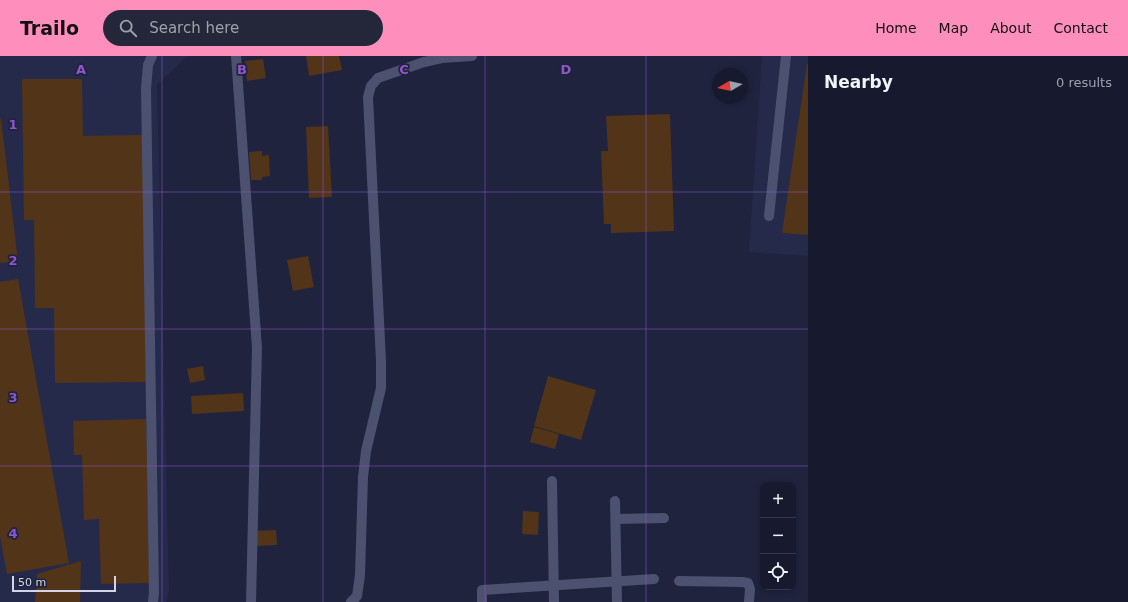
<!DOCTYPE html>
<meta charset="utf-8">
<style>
body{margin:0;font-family:"DejaVu Sans",sans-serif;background:#24273a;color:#f1f3f6}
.controls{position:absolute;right:12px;bottom:12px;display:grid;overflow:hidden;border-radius:8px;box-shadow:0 2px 6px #0003}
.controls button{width:36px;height:36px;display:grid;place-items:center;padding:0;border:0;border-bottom:1px solid #36384a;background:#171a2e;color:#f1f3f6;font:20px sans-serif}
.compass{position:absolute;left:712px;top:12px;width:36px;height:36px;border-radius:50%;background:#171a2e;box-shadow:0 2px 6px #0003;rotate:261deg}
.scale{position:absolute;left:12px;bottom:10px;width:104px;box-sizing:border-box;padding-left:4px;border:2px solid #d1d5e7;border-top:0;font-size:11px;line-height:14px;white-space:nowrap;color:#d1d5e7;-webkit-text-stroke:3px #1f233e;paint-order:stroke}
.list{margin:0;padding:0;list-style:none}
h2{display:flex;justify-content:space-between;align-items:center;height:52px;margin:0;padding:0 16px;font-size:17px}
h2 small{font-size:13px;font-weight:400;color:#9ea1aa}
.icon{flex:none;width:22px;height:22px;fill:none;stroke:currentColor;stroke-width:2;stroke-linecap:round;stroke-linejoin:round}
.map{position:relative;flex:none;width:808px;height:546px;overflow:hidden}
header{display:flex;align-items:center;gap:24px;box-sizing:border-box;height:56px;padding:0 20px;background:#fe8ebc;color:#111}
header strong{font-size:19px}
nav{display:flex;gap:22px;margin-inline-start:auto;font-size:14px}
.search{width:280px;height:36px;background:#24273a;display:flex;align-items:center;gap:10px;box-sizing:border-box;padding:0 14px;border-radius:22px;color:#9ea1aa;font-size:15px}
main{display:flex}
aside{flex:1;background:#171a2e}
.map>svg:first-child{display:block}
</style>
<header>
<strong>Trailo</strong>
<div class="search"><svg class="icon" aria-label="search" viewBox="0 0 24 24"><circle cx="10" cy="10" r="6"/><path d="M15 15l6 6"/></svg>Search here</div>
<nav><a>Home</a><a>Map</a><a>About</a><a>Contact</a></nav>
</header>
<main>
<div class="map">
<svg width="808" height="546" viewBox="0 0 808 546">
<rect width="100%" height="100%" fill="#1f233e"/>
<!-- built -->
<g fill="#252a4b">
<polygon points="0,0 187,0 157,29 169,535 166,546 0,546"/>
<polygon points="762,0 808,0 808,200 749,196"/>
</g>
<!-- building -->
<g fill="#523419">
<polygon points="306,0 339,0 342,14 309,20"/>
<polygon points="263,3 266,22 247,25 245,5"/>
<polygon points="807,8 808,8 808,179 782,177"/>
<polygon points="22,23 82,23 83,80 143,79 146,326 55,327 54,252 35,252 34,164 24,164"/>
<polygon points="670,58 674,175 611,177 611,168 604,168 601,95 608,95 606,60"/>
<polygon points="0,63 1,63 18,205 0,207"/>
<polygon points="328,70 332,141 309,142 306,71"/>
<polygon points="262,95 262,100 269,99 270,120 262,121 262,124 251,124 249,96"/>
<polygon points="308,200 314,231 293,235 287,204"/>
<polygon points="18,223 69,507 7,518 0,480 0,226"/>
<polygon points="203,310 205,324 190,327 187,313"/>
<polygon points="548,320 596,334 581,384 534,370"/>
<polygon points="243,337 244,355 192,358 191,340"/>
<polygon points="146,363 151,527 101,528 99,463 84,464 82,399 74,399 73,365"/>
<polygon points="534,371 559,378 555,393 530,386"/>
<polygon points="523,455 539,456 538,479 522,478"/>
<polygon points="276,474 277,489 255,490 254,475"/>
<polygon points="81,505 80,546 35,546 37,518"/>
</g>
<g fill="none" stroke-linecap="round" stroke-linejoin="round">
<!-- minor -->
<g stroke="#4b516f" stroke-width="10">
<polyline points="152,0 148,9 146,33 154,537 153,546"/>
<polyline points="236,0 257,292 251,546"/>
<polyline points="769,160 786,0"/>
<polyline points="552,425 554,546"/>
<polyline points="615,445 617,546"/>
<polyline points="616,463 664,462"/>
<polyline points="679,525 742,526 748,527 750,533 749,546"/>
<polyline points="351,546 357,540 360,519 363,421 366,395 381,332 381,305 368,41 371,30 378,22 424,6 442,2 472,0"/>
<polyline points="482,546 482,534 654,523"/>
</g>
</g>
<!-- grid -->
<path fill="none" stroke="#9056c9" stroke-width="1" stroke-opacity="0.55" d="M162 0V546M323 0V546M485 0V546M646 0V546M0 136H808M0 273H808M0 410H808"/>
<g font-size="13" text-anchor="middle" font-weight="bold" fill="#9056c9" stroke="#1f233e" stroke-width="3.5" stroke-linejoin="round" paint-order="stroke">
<text x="81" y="18">A</text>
<text x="242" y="18">B</text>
<text x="404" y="18">C</text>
<text x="566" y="18">D</text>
<text x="13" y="73">1</text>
<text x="13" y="209">2</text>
<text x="13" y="346">3</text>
<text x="13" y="482">4</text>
</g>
</svg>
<div class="controls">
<button>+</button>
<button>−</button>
<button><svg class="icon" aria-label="locate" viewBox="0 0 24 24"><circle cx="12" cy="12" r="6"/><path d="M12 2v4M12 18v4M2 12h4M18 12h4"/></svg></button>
</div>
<svg class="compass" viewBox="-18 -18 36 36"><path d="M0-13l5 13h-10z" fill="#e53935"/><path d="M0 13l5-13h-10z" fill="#9ea1aa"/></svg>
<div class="scale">50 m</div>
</div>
<aside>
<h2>Nearby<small>0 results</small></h2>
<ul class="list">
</ul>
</aside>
</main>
